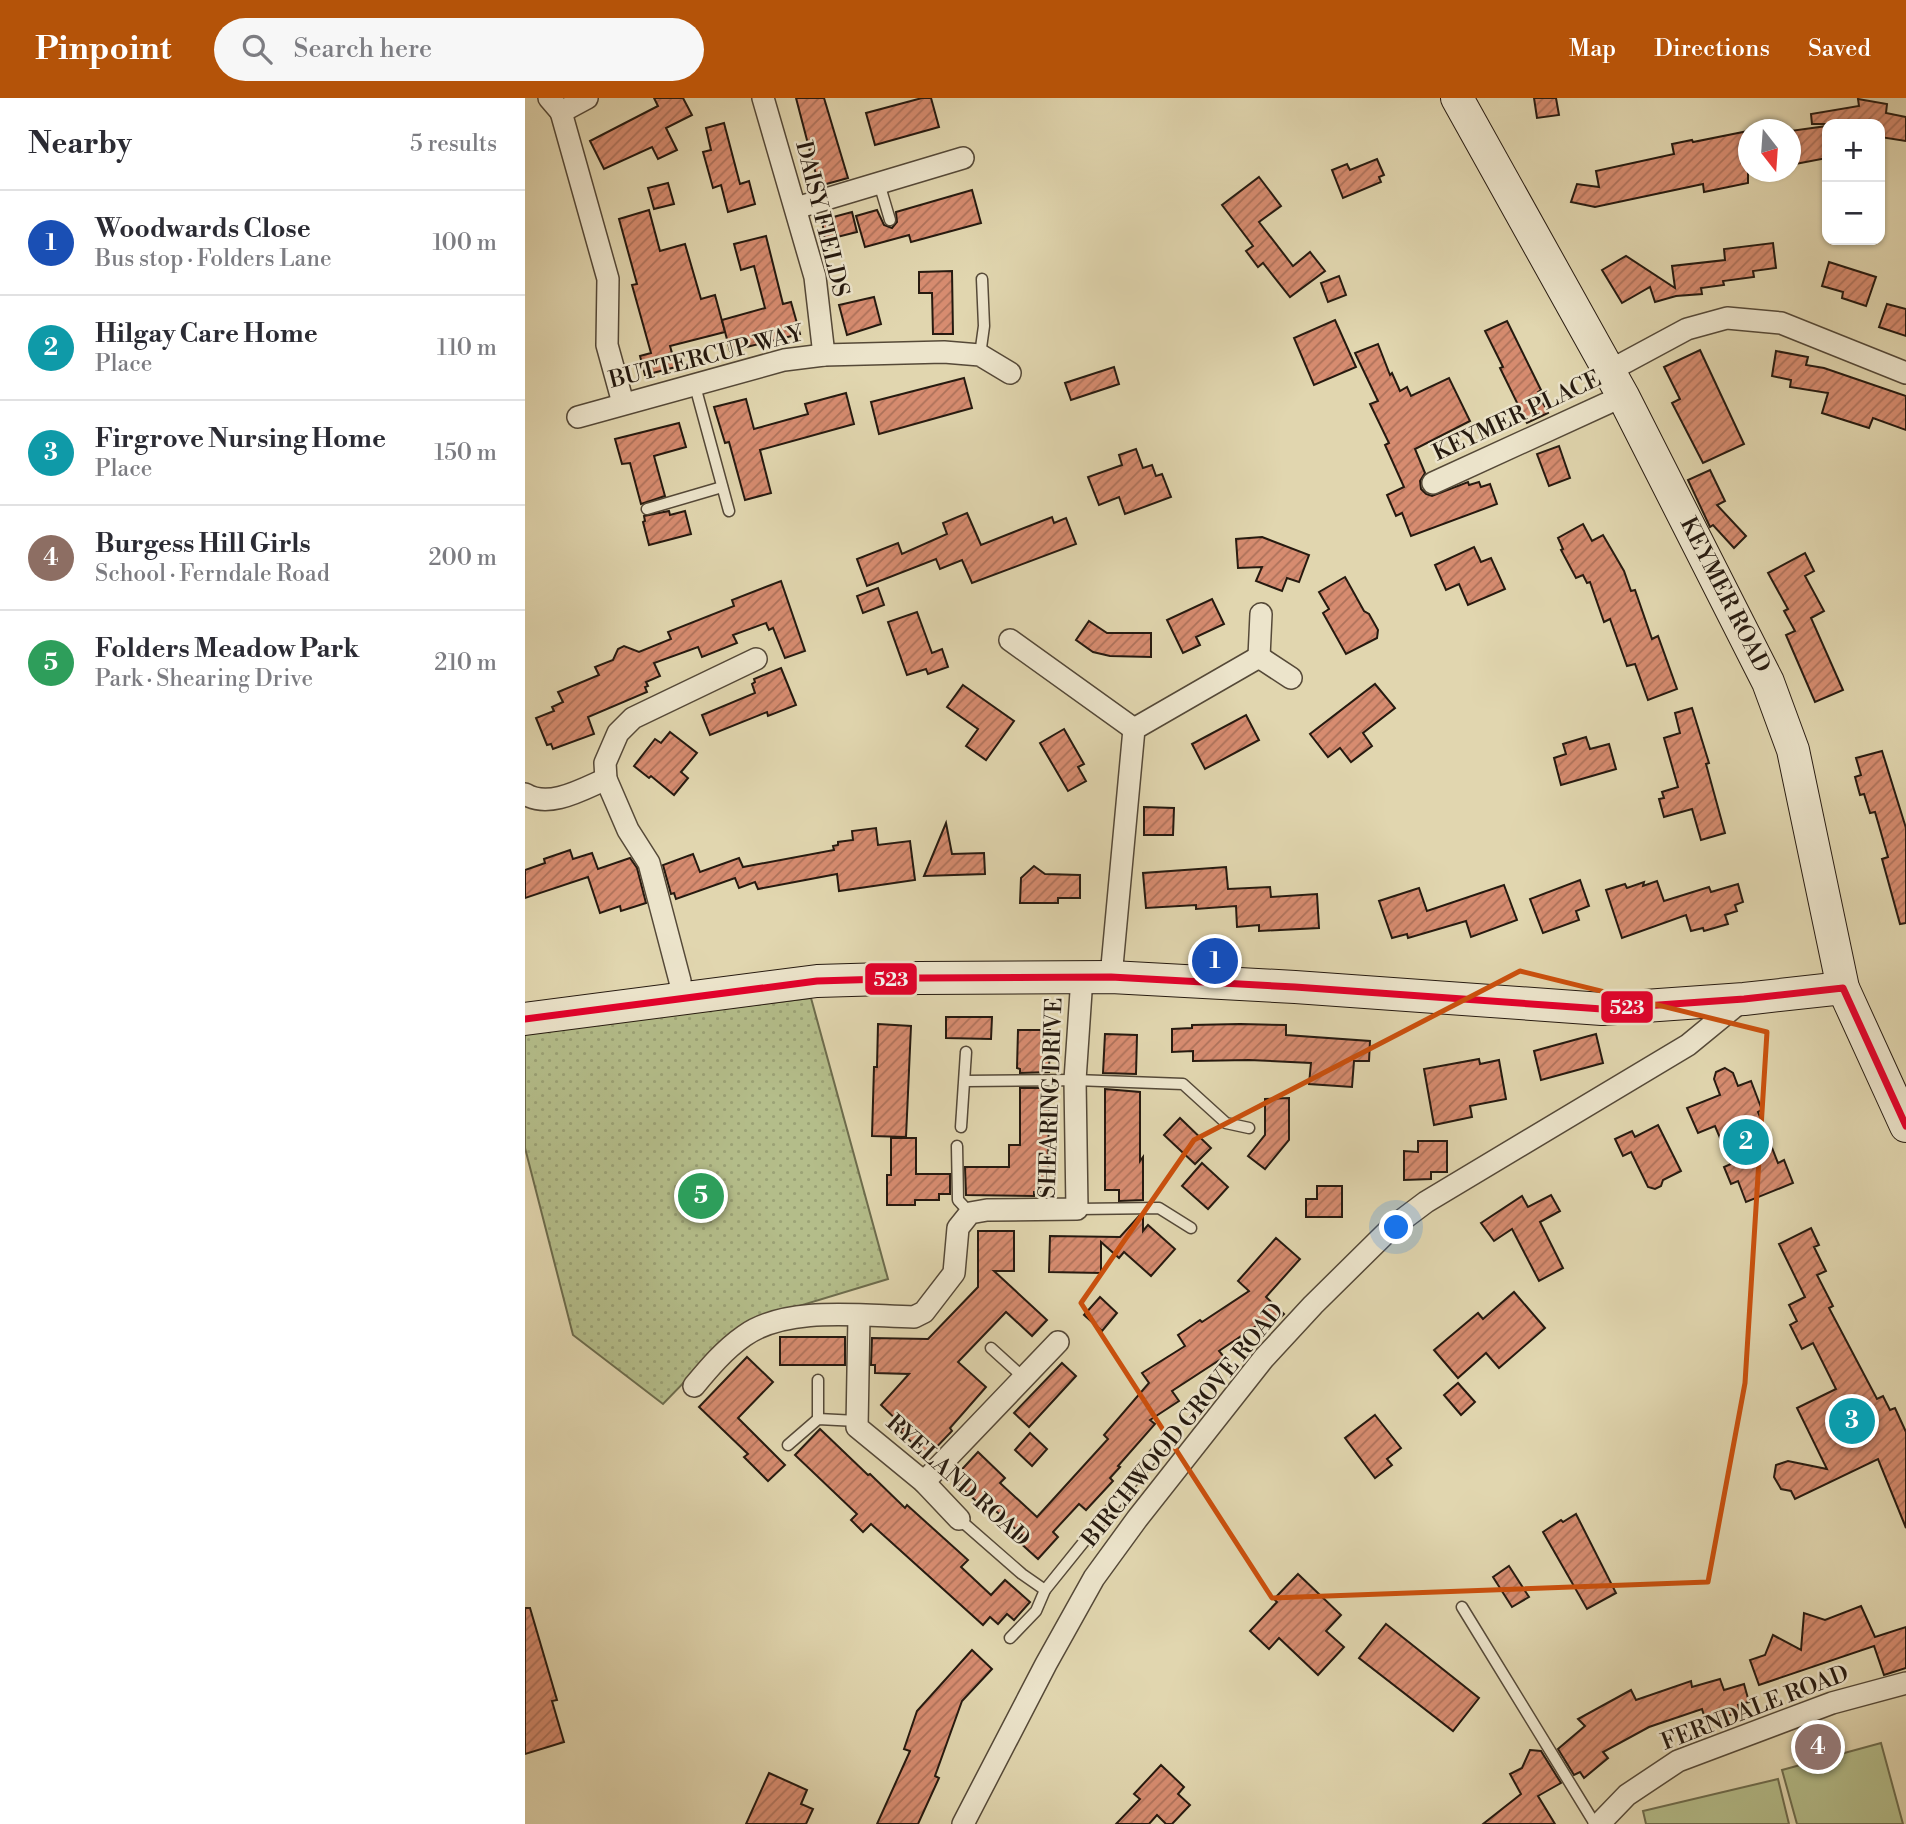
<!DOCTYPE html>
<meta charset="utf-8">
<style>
body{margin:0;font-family:"Libre Bodoni",serif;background:#f7f7f7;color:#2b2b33}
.controls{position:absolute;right:21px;top:21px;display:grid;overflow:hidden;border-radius:14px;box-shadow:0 2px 5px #0004}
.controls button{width:63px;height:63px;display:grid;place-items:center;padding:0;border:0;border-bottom:2px solid #e1e1e2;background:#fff;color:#2b2b33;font:35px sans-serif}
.compass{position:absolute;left:1213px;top:21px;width:63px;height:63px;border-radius:50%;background:#fff;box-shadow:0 2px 5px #0004;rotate:163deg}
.you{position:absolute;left:872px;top:1130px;width:24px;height:24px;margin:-18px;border:5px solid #fff;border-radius:50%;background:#1a73e8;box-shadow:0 0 0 10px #1a73e833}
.badge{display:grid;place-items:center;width:46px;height:46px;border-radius:50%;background:#b45309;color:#fff;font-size:23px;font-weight:700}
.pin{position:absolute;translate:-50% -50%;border:4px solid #fff;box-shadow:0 2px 7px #0006}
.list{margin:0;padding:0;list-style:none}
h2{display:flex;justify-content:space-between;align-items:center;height:91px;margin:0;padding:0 28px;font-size:30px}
h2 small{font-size:23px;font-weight:400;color:#7c7c81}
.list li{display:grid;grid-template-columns:46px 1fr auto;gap:21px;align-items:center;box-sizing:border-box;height:105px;padding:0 28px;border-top:2px solid #e1e1e2}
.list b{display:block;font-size:26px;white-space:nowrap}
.list p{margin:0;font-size:23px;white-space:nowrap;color:#7c7c81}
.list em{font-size:23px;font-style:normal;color:#7c7c81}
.icon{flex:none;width:38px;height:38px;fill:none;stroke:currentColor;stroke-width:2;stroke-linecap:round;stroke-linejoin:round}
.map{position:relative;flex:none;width:1381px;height:1726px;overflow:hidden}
header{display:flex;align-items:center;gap:42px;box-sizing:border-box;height:98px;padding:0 35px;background:#b45309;color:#fff}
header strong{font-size:33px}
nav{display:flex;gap:38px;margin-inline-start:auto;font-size:24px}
.search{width:490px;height:63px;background:#f7f7f7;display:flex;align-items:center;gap:18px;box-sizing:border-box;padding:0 24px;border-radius:38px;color:#7c7c81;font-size:26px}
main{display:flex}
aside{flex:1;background:#fff}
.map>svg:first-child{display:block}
</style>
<header>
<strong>Pinpoint</strong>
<div class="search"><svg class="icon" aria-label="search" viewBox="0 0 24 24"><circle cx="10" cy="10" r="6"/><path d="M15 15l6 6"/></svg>Search here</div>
<nav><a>Map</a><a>Directions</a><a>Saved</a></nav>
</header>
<main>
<aside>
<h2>Nearby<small>5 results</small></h2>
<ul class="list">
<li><span class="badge" style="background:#1a4fb4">1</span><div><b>Woodwards Close</b><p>Bus stop · Folders Lane</p></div><em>100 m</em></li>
<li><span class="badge" style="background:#0f9aa8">2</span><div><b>Hilgay Care Home</b><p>Place</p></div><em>110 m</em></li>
<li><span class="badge" style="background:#0f9aa8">3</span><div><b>Firgrove Nursing Home</b><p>Place</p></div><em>150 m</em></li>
<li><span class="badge" style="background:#8d6e63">4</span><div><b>Burgess Hill Girls</b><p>School · Ferndale Road</p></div><em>200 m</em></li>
<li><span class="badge" style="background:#2e9e5b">5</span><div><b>Folders Meadow Park</b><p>Park · Shearing Drive</p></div><em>210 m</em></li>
</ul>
</aside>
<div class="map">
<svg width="1381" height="1726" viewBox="0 0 1381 1726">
<defs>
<pattern id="park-dots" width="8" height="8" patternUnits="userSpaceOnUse" patternTransform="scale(1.75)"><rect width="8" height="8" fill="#b4bd8a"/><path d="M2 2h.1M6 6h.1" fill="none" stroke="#9ba276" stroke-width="1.8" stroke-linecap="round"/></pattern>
<pattern id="building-hatch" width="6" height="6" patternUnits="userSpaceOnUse" patternTransform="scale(1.75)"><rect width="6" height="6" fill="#d78c70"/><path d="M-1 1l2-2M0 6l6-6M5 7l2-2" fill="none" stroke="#ae725b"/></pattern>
</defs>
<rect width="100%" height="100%" fill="#e1d6af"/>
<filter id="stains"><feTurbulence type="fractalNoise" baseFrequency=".00286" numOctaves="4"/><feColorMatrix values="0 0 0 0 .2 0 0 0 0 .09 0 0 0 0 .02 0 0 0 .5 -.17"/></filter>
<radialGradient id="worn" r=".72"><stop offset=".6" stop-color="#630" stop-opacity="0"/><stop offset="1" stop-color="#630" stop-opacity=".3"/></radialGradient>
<!-- green -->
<g fill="#b4bd8a" stroke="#6d6c4d" stroke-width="2">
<polygon points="1356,1645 1378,1726 1272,1726 1257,1672"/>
<polygon points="1253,1681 1264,1726 1121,1726 1118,1713"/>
</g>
<!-- park -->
<polygon fill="url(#park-dots)" stroke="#6d6c4d" stroke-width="2" points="286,900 363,1181 231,1221 204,1238 138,1306 48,1237 0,1050 0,935"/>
<!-- building -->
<g fill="url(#building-hatch)" stroke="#261a10" stroke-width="2">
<polygon points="129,0 158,0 167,17 141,30 152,52 133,61 127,49 79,71 65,43 133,8"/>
<polygon points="271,0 299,0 323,80 294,88"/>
<polygon points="397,0 406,0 414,29 350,47 341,15"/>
<polygon points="1009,0 1031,0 1034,17 1012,20"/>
<polygon points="1333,1 1362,6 1361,15 1381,19 1381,43 1355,39 1355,26 1287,26 1286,16 1334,8"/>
<polygon points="199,25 215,86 224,83 230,106 203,114 196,87 188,90 178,54 186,52 181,30"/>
<polygon points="1302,28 1302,60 1265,67 1265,33"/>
<polygon points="1223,33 1223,85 1179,94 1178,86 1070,109 1046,104 1052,86 1074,89 1071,73 1149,56 1147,46 1167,42 1168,44"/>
<polygon points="852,61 859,77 854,79 856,84 818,100 807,72 822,66 825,72"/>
<polygon points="734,79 756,108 734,124 768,168 785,154 800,173 765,199 738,165 733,169 721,153 728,148 697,107"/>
<polygon points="143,85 149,106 129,111 123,90"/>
<polygon points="447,92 456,125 386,144 384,137 340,149 331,118 352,112 359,127 367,130 372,124 371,114"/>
<polygon points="124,112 135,153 160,146 176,201 190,197 200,234 145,248 151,269 120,277 115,258 126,255 107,187 112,186 94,121"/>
<polygon points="327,114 332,134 300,142 297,122"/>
<polygon points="241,138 258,206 266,204 275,236 205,253 197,222 240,210 229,168 216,172 209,146"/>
<polygon points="1248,145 1251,170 1228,173 1229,179 1198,183 1199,187 1176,190 1177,196 1151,198 1130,204 1125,189 1097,205 1077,172 1101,158 1150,190 1147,168 1200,162 1199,151"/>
<polygon points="1304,164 1351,179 1341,208 1317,200 1318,194 1297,188"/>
<polygon points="427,173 428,236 408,236 407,195 394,195 394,174"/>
<polygon points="814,178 821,197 803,204 796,185"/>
<polygon points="349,199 356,226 322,237 314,207"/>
<polygon points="1362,206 1381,211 1381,238 1354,229"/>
<polygon points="810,222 831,269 789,287 769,240"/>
<polygon points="982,223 1016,292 1013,294 1023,315 1002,325 975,270 978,269 960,233"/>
<polygon points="853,246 865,277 867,275 875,293 882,289 886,298 924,280 945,323 890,351 900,375 895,383 896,391 901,396 907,398 943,384 944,387 954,384 956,389 965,386 972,406 886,438 877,415 871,418 862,397 879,389 860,347 864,345 845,306 853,303 830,255"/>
<polygon points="1175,252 1219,346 1178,365 1147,305 1155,301 1139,269"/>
<polygon points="1251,253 1283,259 1281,267 1299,270 1381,298 1381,332 1348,320 1344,330 1297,315 1303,295 1265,289 1266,282 1247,278"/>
<polygon points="589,269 594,286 546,302 540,285"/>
<polygon points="439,280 447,310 354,336 346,304"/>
<polygon points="321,295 329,326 235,352 246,395 220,402 204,344 200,345 189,309 221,301 229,331 283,316 280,306"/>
<polygon points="154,325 161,349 129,358 140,398 116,406 105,365 97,366 90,341"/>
<polygon points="1034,348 1045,380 1024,388 1012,356"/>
<polygon points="611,351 618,370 627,367 631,378 637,376 646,399 600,416 594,399 574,407 563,379 597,367 594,357"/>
<polygon points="1185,372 1200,403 1192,407 1221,438 1209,450 1188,427 1185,429 1163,382"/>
<polygon points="144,413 145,417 160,413 166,436 124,447 118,424 120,423 119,418"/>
<polygon points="442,415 456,447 527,419 529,425 541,420 551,446 447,485 437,462 415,471 411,461 342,488 332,461 373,445 377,456 422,436 418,425"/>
<polygon points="1058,426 1067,443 1078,437 1099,473 1106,493 1110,492 1127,541 1133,538 1152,591 1123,602 1110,566 1102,568 1085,521 1079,524 1065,484 1062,485 1058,477 1051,480 1036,452 1038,451 1033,440"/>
<polygon points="737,439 784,457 774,484 762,480 757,493 731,483 737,469 713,470 711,441"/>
<polygon points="949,449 956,464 966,460 980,491 943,507 934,486 921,492 910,467"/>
<polygon points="1280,455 1289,473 1280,478 1299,513 1286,520 1318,592 1290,604 1261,537 1270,533 1259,513 1263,511 1243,475"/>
<polygon points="820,479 839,513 844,516 853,532 852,540 821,556 798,515 804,511 794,494"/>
<polygon points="256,483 280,553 260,560 248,530 244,532 241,525 208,537 212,545 177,559 173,549 129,565 135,578 121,584 123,588 120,589 122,594 63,619 69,636 28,651 26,646 22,647 11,620 29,613 27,609 38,604 33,594 74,577 70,569 88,562 93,551 99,548 114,554 146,541 143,534 209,508 207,502"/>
<polygon points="353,490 359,507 338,515 332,498"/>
<polygon points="687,501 699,526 671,539 675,547 658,555 642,522"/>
<polygon points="392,514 407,555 417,551 423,569 403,576 401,571 382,577 363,524"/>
<polygon points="564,523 582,535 626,535 626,559 585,558 568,554 551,542"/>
<polygon points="256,570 271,607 243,618 242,614 185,637 177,617 230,595 227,586 230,584 229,581"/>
<polygon points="850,586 870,610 838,635 847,648 826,664 815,650 803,659 785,636"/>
<polygon points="438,587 489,623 461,662 441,648 453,631 422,609"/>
<polygon points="1167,610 1184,665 1181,666 1200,735 1176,742 1167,711 1139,719 1134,701 1139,700 1137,694 1153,689 1139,640 1155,635 1150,615"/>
<polygon points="721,617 734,642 680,671 667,646"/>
<polygon points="539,631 559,666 553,669 561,683 543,693 515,645"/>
<polygon points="145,634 172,655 156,674 163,680 149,697 126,678 124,680 109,668 130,641 136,645"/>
<polygon points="1061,639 1065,651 1084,646 1091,671 1036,687 1029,660 1041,656 1038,646"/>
<polygon points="1357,653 1381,730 1381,825 1375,826 1357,761 1363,759 1350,714 1345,715 1339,696 1335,697 1330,679 1336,677 1331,660"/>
<polygon points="619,709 649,710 648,737 619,737"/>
<polygon points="421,725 427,756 459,755 460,776 399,778"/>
<polygon points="351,730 353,747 385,743 390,782 314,793 312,776 233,791 230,784 214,790 210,780 151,801 149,795 146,796 138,767 168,756 175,774 214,760 218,769 309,752 308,748 313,747 313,744 328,742 327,733"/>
<polygon points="45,752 48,761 67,755 73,771 105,760 112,770 121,805 96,813 95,808 75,815 63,779 0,800 0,772 20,765 19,761"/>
<polygon points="509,768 520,776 555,777 555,800 533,800 533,805 495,805 496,780"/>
<polygon points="701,769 703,791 745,789 746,799 792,796 794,830 734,833 734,827 712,829 711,808 671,811 671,807 621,810 618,775"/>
<polygon points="1055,782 1064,808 1051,813 1054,822 1018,835 1005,801"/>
<polygon points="1132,783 1139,803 1184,789 1186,794 1213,786 1218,804 1210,807 1212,813 1200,817 1203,826 1179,833 1178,830 1166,833 1161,817 1097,840 1081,792 1100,786 1102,790 1119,784 1118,788"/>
<polygon points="979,787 992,822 946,839 941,823 883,840 882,836 867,840 854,803 894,790 902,813"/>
<polygon points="421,919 467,919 466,941 421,940"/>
<polygon points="353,926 386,928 381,1039 347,1038 349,969 352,969"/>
<polygon points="715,926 761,927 761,937 845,943 844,963 829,963 827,989 784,986 786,965 724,962 668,963 668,953 647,954 647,931 667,930 667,927"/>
<polygon points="493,932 525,932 524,974 495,975 495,971 492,970"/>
<polygon points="580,936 612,937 611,976 578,975"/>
<polygon points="1071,936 1078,965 1016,982 1009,953"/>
<polygon points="954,961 955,966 974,962 981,1001 945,1008 947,1019 909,1027 899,971"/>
<polygon points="1200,970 1208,975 1213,988 1226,983 1237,1012 1233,1014 1253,1065 1259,1062 1268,1085 1221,1104 1213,1083 1206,1086 1199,1069 1206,1066 1190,1028 1173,1035 1162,1010 1195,997 1189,981 1191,974"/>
<polygon points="495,990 524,990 523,1094 509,1094 509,1098 441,1097 440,1069 484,1069 484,1047 495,1047"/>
<polygon points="580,991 615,994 615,1063 618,1059 618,1102 594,1103 594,1092 580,1092"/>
<polygon points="764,1000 764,1042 740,1071 723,1058 740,1037 740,1001"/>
<polygon points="655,1020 686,1050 670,1066 639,1037"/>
<polygon points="1133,1027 1156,1073 1138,1082 1136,1088 1130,1091 1123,1089 1106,1054 1098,1058 1090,1041 1107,1033 1110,1039"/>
<polygon points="366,1040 391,1040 391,1076 425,1076 425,1096 414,1096 414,1102 390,1102 390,1107 362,1107 362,1077 366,1077"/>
<polygon points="893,1043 922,1043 922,1074 906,1074 906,1081 879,1082 879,1053 893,1054"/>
<polygon points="677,1065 703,1089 683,1111 657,1088"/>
<polygon points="792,1088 817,1088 817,1119 781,1119 781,1101 792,1101"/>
<polygon points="1026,1097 1035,1113 1015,1124 1038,1170 1014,1183 987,1131 969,1143 956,1125 997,1098 1003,1109"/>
<polygon points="614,1118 618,1118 618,1133 623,1127 650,1151 626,1178 599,1154 594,1160 576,1144 576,1175 524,1174 525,1138 595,1139"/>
<polygon points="1286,1130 1294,1147 1289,1149 1301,1173 1292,1177 1308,1208 1304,1210 1352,1301 1358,1298 1365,1312 1370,1310 1381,1334 1381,1430 1353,1361 1270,1401 1266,1393 1256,1391 1249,1379 1251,1367 1263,1363 1302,1371 1272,1310 1311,1291 1288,1245 1277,1251 1265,1227 1272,1223 1264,1207 1280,1199 1254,1146"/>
<polygon points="453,1133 489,1133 489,1173 469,1173 522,1222 507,1238 481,1214 433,1264 461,1289 425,1330 427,1333 402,1359 375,1333 379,1329 356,1307 384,1276 350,1275 350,1267 346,1267 347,1240 403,1241 453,1189"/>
<polygon points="751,1140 775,1161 741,1199 759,1216 744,1231 737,1224 694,1253 699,1259 647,1293 654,1303 625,1322 630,1326 593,1368 595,1369 585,1380 588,1383 561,1412 554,1406 528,1434 533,1439 513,1461 492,1442 497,1437 459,1402 455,1407 428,1381 453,1354 480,1380 475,1385 512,1419 583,1341 579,1337 624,1285 617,1275 660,1248 653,1237 675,1222 677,1224 724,1193 713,1183"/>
<polygon points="989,1194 1020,1230 974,1270 961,1255 933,1280 909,1252 953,1215 958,1221"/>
<polygon points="575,1199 592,1215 577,1233 559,1217"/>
<rect x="255" y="1239" width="65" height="28"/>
<polygon points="222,1259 248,1284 213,1320 260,1367 243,1383 219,1359 223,1356 174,1309"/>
<polygon points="537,1265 551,1278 504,1329 489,1315"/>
<polygon points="933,1285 950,1304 936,1317 919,1297"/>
<polygon points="850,1317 876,1350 862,1361 867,1367 850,1380 820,1340"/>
<polygon points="295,1331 343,1377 345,1376 380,1410 382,1407 443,1462 436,1469 466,1497 480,1482 505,1504 489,1522 482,1516 473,1526 465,1519 458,1527 346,1426 338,1434 326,1422 332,1416 270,1357"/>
<polygon points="505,1335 522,1351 507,1368 490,1352"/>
<polygon points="1051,1416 1091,1495 1062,1511 1018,1434 1036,1422 1038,1424"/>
<polygon points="984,1468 1004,1499 987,1509 968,1479"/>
<polygon points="773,1476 816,1517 801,1533 819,1549 793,1577 754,1540 744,1551 725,1533 752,1504 749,1501"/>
<polygon points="1336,1508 1350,1539 1381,1529 1381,1570 1359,1577 1349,1548 1234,1587 1225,1562 1240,1557 1248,1537 1276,1552 1279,1515 1300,1522"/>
<polygon points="0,1510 5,1510 32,1602 27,1603 39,1644 0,1656"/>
<polygon points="861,1526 954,1600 928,1633 834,1560"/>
<polygon points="447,1552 467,1571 437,1603 410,1678 414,1680 393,1726 352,1726 385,1653 379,1651 392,1613"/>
<polygon points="1195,1581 1199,1592 1219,1586 1224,1604 1213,1607 1215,1614 1181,1624 1177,1611 1124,1629 1078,1654 1083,1660 1059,1680 1055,1674 1049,1677 1033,1651 1060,1628 1053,1621 1106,1592 1111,1602 1166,1583 1167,1589"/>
<polygon points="1005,1652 1016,1653 1036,1685 1013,1698 1030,1726 958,1726 996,1696 985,1676 997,1670"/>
<polygon points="636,1667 659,1689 653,1696 665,1707 647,1726 641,1726 632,1717 624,1726 591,1726 615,1701 609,1696"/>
<polygon points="244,1675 282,1692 276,1706 288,1711 281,1726 221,1726"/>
</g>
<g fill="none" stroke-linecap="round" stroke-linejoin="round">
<!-- lane casing -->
<g stroke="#554938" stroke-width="13">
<g id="lane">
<polyline points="354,85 365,122"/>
<polyline points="455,257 459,228 457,181"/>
<polyline points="170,288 204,413"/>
<polyline points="122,411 197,389"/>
<polyline points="441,983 550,982 658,986 701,1025 724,1030"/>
<polyline points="436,1029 441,954"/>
<polyline points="432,1048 433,1102 445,1115"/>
<polyline points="552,1111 634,1110 666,1130"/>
<polyline points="466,1250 499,1280"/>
<polyline points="293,1321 293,1282"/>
<polyline points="263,1347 293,1321 332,1323"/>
<polyline points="434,1421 497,1476 520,1492"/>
<polyline points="937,1509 1070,1726"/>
<polyline points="485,1540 511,1513 520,1492 640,1343"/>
</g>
</g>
<!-- street casing -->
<g stroke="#554938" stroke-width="24">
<g id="street">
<polyline points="24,0 36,14 62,0"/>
<polyline points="238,0 290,179 299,257"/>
<polyline points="36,14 83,181 82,247 98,305"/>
<polyline points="271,110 438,60"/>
<polyline points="1084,273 1162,231 1202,220 1256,225 1381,275"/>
<polyline points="53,319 259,262 299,257 419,254 455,257 485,275"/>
<polyline points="908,385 1098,298"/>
<polyline points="485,542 609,631"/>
<polyline points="734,559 736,516"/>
<path d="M0 696C24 711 58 691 81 681"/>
<polyline points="586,879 609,631 734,559 766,580"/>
<polyline points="156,901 155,883 124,765 103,732 81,681 80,665 93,635 108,620 231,561"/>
<polyline points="334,1218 332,1329 399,1384 434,1421"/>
<path d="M169 1288C184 1270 199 1252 219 1238 262 1207 338 1218 389 1219L399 1214 429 1175 433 1130 445 1115 462 1112 552 1111 550 982 557 879"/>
<polyline points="399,1384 533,1244"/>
<polyline points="438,1726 521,1566 569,1480 612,1421 739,1260 788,1207 865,1131 901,1104 1163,947 1219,901"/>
<polyline points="1074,1726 1102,1697 1153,1663 1307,1605 1381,1585"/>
</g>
</g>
<!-- secondary casing -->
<g stroke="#261a10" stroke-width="34">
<g id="secondary">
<polyline points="932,0 1098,298 1243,584 1268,652 1318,890 1381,1028"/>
<polyline points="0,921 292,883 394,880 586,879 770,889 1077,911 1219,901 1318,890"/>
</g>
</g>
<!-- lane -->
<use href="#lane" stroke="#ece4cb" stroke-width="10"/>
<!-- street -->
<use href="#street" stroke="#ece4cb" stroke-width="21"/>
<!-- secondary -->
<use href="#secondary" stroke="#ece4cb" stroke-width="32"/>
<!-- bus-1 casing -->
<g stroke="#ece4cb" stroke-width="12">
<polyline id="bus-1" points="0,921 292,883 394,880 586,879 770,889 1077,911 1219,901 1318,890 1381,1028"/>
</g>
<!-- bus-1 -->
<use href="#bus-1" stroke="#e4002b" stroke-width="7"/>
</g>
<!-- marked area -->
<path fill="none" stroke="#cb500d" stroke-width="5" stroke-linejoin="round" d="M995 873 1242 934 1220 1285 1183 1484 747 1500 556 1205 669 1042Z"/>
<g text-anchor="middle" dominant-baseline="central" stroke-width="5" stroke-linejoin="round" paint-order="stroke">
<!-- street labels -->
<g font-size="23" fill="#261a10" stroke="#ece4cb">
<text transform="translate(297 121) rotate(76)">DAISY FIELDS</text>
<text transform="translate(181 259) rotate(-14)">BUTTERCUP WAY</text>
<text transform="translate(992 318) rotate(-25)">KEYMER PLACE</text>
<text transform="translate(1200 497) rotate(63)">KEYMER ROAD</text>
<text transform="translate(526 1000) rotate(-88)">SHEARING DRIVE</text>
<text transform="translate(658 1327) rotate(-51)">BIRCHWOOD GROVE ROAD</text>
<text transform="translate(433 1383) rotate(42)">RYELAND ROAD</text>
<text transform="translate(1230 1610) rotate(-21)">FERNDALE ROAD</text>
</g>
</g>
<g stroke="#ece4cb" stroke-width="2.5">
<rect x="339" y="864" width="54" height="34" rx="7" fill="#e4002b"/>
<rect x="1075" y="892" width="54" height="34" rx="7" fill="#e4002b"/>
</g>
<g font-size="19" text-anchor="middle" font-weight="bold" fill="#fff">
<text x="366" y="888">523</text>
<text x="1102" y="916">523</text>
</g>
<rect width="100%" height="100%" filter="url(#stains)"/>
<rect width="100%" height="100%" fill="url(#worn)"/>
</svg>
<div class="controls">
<button>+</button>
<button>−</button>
</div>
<svg class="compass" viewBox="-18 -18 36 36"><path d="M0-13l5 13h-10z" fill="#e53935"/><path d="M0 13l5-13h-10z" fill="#7c7c81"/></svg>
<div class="you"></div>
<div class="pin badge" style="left:690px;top:863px;background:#1a4fb4">1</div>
<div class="pin badge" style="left:1221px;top:1044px;background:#0f9aa8">2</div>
<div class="pin badge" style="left:1327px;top:1323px;background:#0f9aa8">3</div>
<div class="pin badge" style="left:1293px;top:1649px;background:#8d6e63">4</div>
<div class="pin badge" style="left:176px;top:1098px;background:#2e9e5b">5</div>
</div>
</main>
